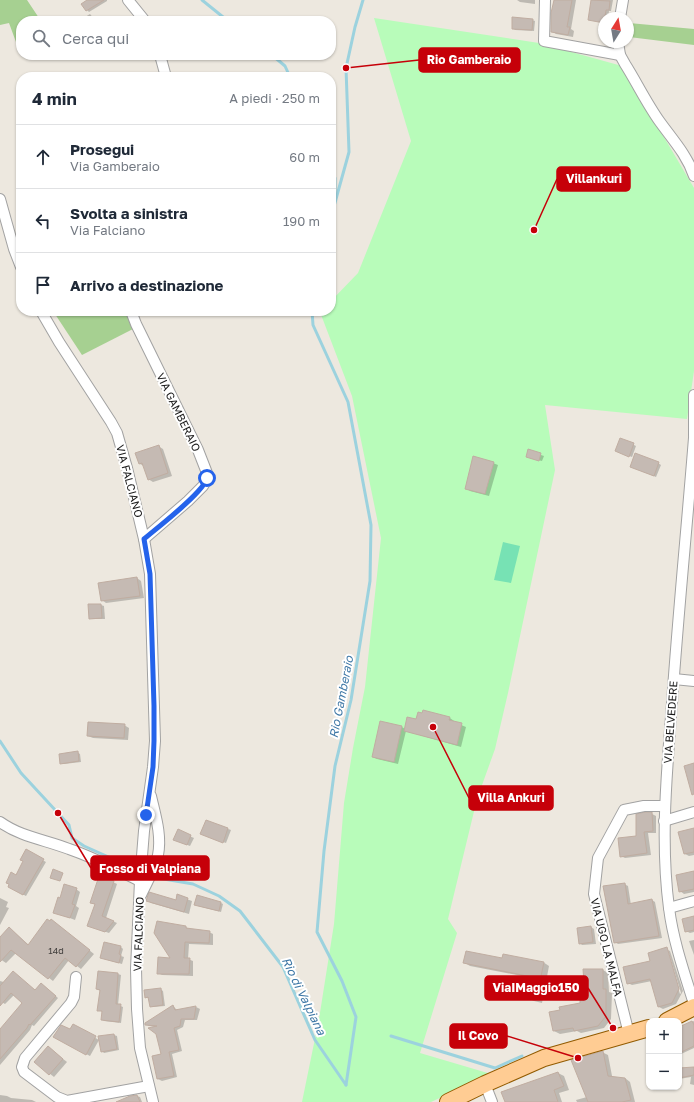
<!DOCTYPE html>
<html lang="it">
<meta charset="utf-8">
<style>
body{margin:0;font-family:"Golos Text",sans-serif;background:#f6f6f7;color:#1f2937}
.controls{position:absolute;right:12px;bottom:12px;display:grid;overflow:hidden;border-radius:8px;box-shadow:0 1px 3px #0004}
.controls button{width:36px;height:36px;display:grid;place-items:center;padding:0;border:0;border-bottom:1px solid #e0e1e3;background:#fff;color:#1f2937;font:20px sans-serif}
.compass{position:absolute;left:598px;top:12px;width:36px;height:36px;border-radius:50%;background:#fff;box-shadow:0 1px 3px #0004;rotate:11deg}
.stop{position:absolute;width:12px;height:12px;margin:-9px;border:3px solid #2563eb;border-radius:50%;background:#fff}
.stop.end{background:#2563eb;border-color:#fff;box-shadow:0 1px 4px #0008}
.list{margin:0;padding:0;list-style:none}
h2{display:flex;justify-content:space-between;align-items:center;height:52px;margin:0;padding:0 16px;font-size:17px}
h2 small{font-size:13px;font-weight:400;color:#747a83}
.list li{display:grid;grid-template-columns:26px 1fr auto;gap:12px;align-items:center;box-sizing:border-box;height:64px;padding:0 16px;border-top:1px solid #e0e1e3}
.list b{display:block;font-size:15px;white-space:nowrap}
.list p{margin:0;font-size:13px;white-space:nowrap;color:#747a83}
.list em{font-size:13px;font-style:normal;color:#747a83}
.icon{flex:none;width:22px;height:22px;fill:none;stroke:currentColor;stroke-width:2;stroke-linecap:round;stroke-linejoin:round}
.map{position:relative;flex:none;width:694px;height:1102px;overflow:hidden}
.search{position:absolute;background:#fff;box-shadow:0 1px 3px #0004;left:16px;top:16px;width:320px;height:44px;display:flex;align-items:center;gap:10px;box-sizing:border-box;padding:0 14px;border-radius:16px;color:#747a83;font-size:15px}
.panel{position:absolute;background:#fff;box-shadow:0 1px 3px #0004;left:16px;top:72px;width:320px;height:244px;border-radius:16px}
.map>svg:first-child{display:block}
</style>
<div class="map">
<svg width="694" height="1102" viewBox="0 0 694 1102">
<rect width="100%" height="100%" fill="#ede8df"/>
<!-- forest -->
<g fill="#a6d091">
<polygon points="0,0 27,0 41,21 21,21 21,38 16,42 9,23 0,25"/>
<polygon points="629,23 694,29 694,45 629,37"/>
<polygon points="53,311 125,311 133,329 82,355"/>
</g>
<!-- park -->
<polygon fill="#b8fcba" points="374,18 539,43 622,66 694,188 694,371 687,419 545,405 555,470 508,693 495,749 477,799 448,919 457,933 420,1053 491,1074 431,1102 302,1102 319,1019 334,924 344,803 353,748 365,687 381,538 352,396 320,312 331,311 331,301 358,273 411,141"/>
<!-- pitch -->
<polygon fill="#77e2b4" points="503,542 520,546 511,583 494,580"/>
<!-- shadow -->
<g fill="#0003" fill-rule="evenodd">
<polygon points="89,0 107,0 107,1 89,12 87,10"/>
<polygon points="517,0 535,0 535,4 520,2"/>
<polygon points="554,0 576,0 571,29 574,31 573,37 556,34 552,31"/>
<polygon points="592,0 613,0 611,11 609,11 608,18 604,18 604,23 589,19"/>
<polygon points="90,14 94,19 92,21 84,21 82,19"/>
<polygon points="532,20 535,21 534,31 515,30 513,28"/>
<polygon points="621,439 636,446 632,457 619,452"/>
<polygon points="158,446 163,449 172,476 153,482 148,479 144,466 140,464"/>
<polygon points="529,451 544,456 542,461 530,458"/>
<polygon points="493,463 498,465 489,496 470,491 466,488"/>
<polygon points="658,463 661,465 656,477 634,468"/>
<polygon points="137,578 141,581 144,598 106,603 102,600"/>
<polygon points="90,605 101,605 104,606 105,619 93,619 90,618"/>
<polygon points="423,711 450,718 454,721 454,722 466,727 461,747 406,731 398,764 377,759 373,757 402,727 405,729 416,721 423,714"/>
<polygon points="124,725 129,728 128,740 93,738 88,736"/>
<polygon points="77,752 80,754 81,762 64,764 61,763"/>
<polygon points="652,814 656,816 656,833 648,833 651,855 625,858 621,856 637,837 637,815"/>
<polygon points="206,821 231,830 226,843 204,835"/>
<polygon points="694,829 694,855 689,856 685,854"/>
<polygon points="178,831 194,838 190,846 177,841"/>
<polygon points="26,851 46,862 26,896 9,887 24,861"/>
<polygon points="694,872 694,892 684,894 680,891"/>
<polygon points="113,882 117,884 106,918 117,923 109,933 92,927 96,905 91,902"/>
<polygon points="624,884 628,886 631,905 652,900 655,902 662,938 618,944 615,942"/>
<polygon points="76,889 80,892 76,906 79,908 75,920 54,912 61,899"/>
<polygon points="178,896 192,901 189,914 151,903 147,900 176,901"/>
<polygon points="0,898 8,902 6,907 9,908 0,925"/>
<polygon points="221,903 223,904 221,912 198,906"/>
<polygon points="694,917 694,932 690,933 686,931"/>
<polygon points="55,923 94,954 81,969 69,960 53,981 16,953 6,963 0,959 0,938 9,928 29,945"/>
<polygon points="186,927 190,930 209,932 213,934 213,945 189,944 188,959 193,961 193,976 162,975 158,973 171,959"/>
<polygon points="591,927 594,929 596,944 582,945 580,943"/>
<polygon points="694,940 694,955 689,941"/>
<polygon points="121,947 123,949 121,956 124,957 122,964 104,959"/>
<path d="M666 949 670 951 683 991 676 1004 663 1009 659 1007 652 981 632 985 628 983ZM666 950H668L681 993 680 994Z"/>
<polygon points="503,959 543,962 549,966 542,1003 534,1001 528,998 532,978 470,966 465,963"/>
<polygon points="603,970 608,973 609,992 612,993 611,1019 604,1028 581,1033 577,1031 560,1034 554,1031 581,1004 585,984"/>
<polygon points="99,972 118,974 121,975 118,1005 123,1007 121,1023 104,1021 102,1019 103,1012 98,1010 101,991 97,989"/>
<polygon points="0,981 36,991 44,986 58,998 34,1026 32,1025 30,1030 0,1065 0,1030 23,1003 14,995 5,1004 0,1001"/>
<polygon points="160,989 163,991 165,1006 153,1007 150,1006 150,999 146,997"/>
<polygon points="173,1006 177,1010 196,1007 200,1009 197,1020 185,1020 183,1027 177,1030 182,1051 172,1054 177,1077 162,1081 158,1079 153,1056 162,1054 156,1027 149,1026 146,1024"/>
<polygon points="694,1021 694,1048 679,1055 679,1028"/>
<polygon points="73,1025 99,1040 90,1056 54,1037 70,1030"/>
<polygon points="114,1035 117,1036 119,1050 104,1053 102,1051"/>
<polygon points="649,1042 649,1050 646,1043"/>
<polygon points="48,1047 67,1062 54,1077 35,1062"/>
<polygon points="602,1052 608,1055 613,1081 625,1078 630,1082 635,1102 577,1102 576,1100 587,1097"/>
<polygon points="694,1068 694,1085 690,1084 691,1077 679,1079 679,1069"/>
<polygon points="558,1073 564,1076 569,1090 559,1093 562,1102 506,1102"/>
<polygon points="0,1095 7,1096 11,1098 32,1100 36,1102 0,1102"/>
<polygon points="137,1096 140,1097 142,1102 125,1102"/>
</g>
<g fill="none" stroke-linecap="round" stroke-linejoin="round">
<!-- stream -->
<g stroke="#9cd2de" stroke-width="3">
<polyline points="202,0 228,21"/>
<polyline points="272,55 285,66 290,77"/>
<polyline points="331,169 335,178 335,198"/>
<polyline points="331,217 349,152 346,68 355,27 363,0"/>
<polyline points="312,311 313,325 348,402 371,525 370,581 351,700 335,766 324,851 317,932 342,981 356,1017 346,1085"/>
<polyline points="0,741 21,773 69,825 72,838 84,846 131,867"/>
<polyline points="158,878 193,884 219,896 240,911 283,967 315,1040 346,1085"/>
<polyline points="391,1036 495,1068 522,1056"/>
</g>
</g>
<!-- building -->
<g fill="#c5bab3" stroke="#c0ada1">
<polygon points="87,0 104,0 86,11 81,4"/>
<polygon points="554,0 572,0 567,27 570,27 568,35 551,32 551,13"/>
<polygon points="591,0 610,1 609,10 606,10 604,23 588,20"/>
<polygon points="512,17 533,19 532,30 512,29"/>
<polygon points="620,438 634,443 629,457 615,451"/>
<polygon points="159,445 168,473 148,480 142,463 139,464 135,453"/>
<polygon points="528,449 541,453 539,461 526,457"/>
<polygon points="635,453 659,462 654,476 630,467"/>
<polygon points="473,456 494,462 485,494 465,489"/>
<polygon points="137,577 140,596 101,601 98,583"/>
<polygon points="88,604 101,604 102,618 89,619"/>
<polygon points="423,710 450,717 449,720 462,723 457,745 404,731 407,717 416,719 418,712 422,713"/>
<polygon points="380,721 402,726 394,762 372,757"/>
<polygon points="88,722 125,724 124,738 87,736"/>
<polygon points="78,751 79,761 60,764 59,754"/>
<polygon points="694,763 694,794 692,795 684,766"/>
<polygon points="645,812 652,812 653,831 644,832 647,853 620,857 618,838 636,836 636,814"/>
<polygon points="206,820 228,828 223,843 200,834"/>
<polygon points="694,828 694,852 684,854 678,832"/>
<polygon points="178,829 191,835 187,845 173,840"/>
<polygon points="26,849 44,859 23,895 8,887 9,884 6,883 11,872 16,875 23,861 20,860"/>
<polygon points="53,869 63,873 60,881 50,878"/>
<polygon points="694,871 694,889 679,892 676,875"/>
<polygon points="99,876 114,881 102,916 114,921 105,932 87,926 95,904 90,903"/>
<polygon points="625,883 628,904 652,899 659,936 614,943 603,886"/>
<polygon points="64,884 77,888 72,904 75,905 70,918 53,913 58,897 60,898"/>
<polygon points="149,892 176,900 177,894 188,898 184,912 146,901"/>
<polygon points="197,895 221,902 219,911 194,905"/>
<polygon points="694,916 694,930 685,932 682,919"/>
<polygon points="47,919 50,921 51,919 90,950 76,967 65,958 48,979 11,950 0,962 0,937 9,927 28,945"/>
<polygon points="157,921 186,926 186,928 210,931 209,943 185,942 184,958 190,958 189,974 157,974 158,957 170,958 154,933"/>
<polygon points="591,926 593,942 579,944 577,928"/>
<polygon points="104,942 121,946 119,954 121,955 119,963 100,958"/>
<polygon points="667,947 679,989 672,1003 658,1007 650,979 627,984 623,967 650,961 648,953"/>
<polygon points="466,951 502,958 503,954 544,962 536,1000 527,999 532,977 463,963"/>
<polygon points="583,969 603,969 603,989 606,989 606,1016 598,1026 574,1031 573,1028 553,1031 549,1012 560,1010 559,1007 580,1003 580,982 584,983"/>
<polygon points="13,971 35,990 41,983 56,996 30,1025 29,1024 27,1028 0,1059 0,1029 22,1003 11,993 0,1006 0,986"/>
<polygon points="98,971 118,973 116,1004 121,1004 119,1022 101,1020 102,1011 97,1011 100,990 96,989"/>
<polygon points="161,988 163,1005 150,1007 148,997 145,998 144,990"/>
<polygon points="173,1005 175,1010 196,1006 194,1019 181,1019 180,1026 174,1028 179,1050 169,1052 174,1076 157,1079 152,1056 161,1054 156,1034 148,1028 157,1026 145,1025 145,1023"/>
<polygon points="692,1021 694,1025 694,1046 679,1053 679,1027"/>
<polygon points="73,1024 96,1036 86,1055 53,1037 61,1025 70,1029"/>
<polygon points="114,1034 117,1049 101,1052 98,1036"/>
<polygon points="48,1046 63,1059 49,1075 34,1062"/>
<polygon points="603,1051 608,1076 625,1078 631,1100 622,1102 588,1102 571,1060"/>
<polygon points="694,1067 694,1075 679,1078 679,1068"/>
<polygon points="558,1072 564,1086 554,1090 558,1102 505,1102 501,1092"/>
<polygon points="137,1095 140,1102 116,1102 130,1096"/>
</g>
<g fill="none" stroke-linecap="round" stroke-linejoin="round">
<!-- minor casing -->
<g stroke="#a2a2a2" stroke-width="12">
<g id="minor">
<polyline points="128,0 145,21"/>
<polyline points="545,0 544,41 620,55"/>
<polyline points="620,18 623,0"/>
<path d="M618 42 620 55 625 64C637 83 647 104 660 122 673 140 687 155 694 176"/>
<polyline points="160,55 166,77"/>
<polyline points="0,199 14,249 21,267"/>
<polyline points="41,311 59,342 111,422 117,433 127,468 144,539 150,574 155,741 153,767 144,831 140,881 136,969 137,1009 140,1048 153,1102"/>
<polyline points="131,311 136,324 198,450 207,473 206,481 203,486 188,501 144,539"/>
<polyline points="694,395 694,436"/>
<path d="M694 438C687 526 678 615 672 703 667 772 660 839 669 908 673 940 684 972 694 1004"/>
<polyline points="674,679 694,681"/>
<polyline points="664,821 694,812"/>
<path d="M0 822C21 837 46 840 69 849 93 857 117 870 140 881"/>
<path d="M141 895C147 882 155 869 158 855 162 835 155 814 151 796"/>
<polyline points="669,908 694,901"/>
<polyline points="76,977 74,997 71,1003 25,1058 22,1067 24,1072 57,1097 67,1101 149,1086"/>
<polyline points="629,1034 594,894 598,858 624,810 644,806 664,806"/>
<polyline points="485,1084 492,1102"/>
</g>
</g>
<!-- primary casing -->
<g stroke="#925b00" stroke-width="18">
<g id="primary">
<polyline points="667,1021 694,1007"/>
<polyline points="448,1102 485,1084 544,1058 649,1028"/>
</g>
</g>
<!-- minor -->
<use href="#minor" stroke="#fff" stroke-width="10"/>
<!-- primary -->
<use href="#primary" stroke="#ffcc93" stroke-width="16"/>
</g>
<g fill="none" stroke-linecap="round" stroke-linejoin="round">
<!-- route -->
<path stroke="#2563eb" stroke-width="5" d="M146 815 153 767 154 741V706L150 574 144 539C157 528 204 492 207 478"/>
</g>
<g text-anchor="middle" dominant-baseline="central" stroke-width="4" stroke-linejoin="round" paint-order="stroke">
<!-- number labels -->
<g font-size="9" fill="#464341">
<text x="56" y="950">14d</text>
</g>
<!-- street labels -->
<g font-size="11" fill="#1b1b1b" stroke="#fff">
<text transform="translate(179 412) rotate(64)">VIA GAMBERAIO</text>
<text transform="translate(130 481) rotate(75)">VIA FALCIANO</text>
<text transform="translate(670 722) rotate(-86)">VIA BELVEDERE</text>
<text transform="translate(138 934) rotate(-88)">VIA FALCIANO</text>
<text transform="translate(607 947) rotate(76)">VIA UGO LA MALFA</text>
</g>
<!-- water labels -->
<g font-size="12" font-style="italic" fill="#4079a7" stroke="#fff">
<text transform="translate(341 697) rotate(-79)">Rio Gamberaio</text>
<text transform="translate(304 996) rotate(64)">Rio di Valpiana</text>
</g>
</g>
<!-- callouts -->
<path fill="none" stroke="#c60009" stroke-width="1.5" d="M346 68L419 60M534 230L557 179M433 727L469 798M58 813L91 868M613 1028L588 988M578 1058L507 1036"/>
<g fill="#c60009" stroke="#fff" stroke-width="1.5">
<circle cx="346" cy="68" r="4"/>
<circle cx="534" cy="230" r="4"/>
<circle cx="433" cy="727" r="4"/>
<circle cx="58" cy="813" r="4"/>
<circle cx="613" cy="1028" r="4"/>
<circle cx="578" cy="1058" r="4"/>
</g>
<g fill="#c60009" stroke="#c60009" stroke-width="1.5">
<rect x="419" y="48" width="101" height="24" rx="4"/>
<rect x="557" y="167" width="73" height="24" rx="4"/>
<rect x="469" y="786" width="84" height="24" rx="4"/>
<rect x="91" y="856" width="118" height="24" rx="4"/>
<rect x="485" y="976" width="103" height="24" rx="4"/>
<rect x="450" y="1024" width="57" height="24" rx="4"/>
</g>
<g font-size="12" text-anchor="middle" font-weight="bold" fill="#fff">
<text x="469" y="64">Rio Gamberaio</text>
<text x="594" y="183">Villankuri</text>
<text x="511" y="802">Villa Ankuri</text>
<text x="150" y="873">Fosso di Valpiana</text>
<text x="536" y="992">ViaIMaggio150</text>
<text x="478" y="1040">Il Covo</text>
</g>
</svg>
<div class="controls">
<button>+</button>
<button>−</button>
</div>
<svg class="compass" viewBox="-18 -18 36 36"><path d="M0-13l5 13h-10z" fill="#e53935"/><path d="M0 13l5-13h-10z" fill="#747a83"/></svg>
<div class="stop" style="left:207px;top:478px"></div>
<div class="stop end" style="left:146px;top:815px"></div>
<div class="search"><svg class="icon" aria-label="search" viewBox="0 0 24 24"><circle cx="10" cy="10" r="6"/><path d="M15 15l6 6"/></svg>Cerca qui</div>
<section class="panel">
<h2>4 min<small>A piedi · 250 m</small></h2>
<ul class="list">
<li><svg class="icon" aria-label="ahead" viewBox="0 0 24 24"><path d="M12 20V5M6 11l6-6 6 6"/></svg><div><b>Prosegui</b><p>Via Gamberaio</p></div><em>60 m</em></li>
<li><svg class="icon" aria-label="left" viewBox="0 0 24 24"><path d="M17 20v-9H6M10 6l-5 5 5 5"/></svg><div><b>Svolta a sinistra</b><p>Via Falciano</p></div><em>190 m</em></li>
<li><svg class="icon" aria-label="arrive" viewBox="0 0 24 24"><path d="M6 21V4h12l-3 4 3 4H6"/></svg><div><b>Arrivo a destinazione</b></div></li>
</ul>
</section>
</div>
